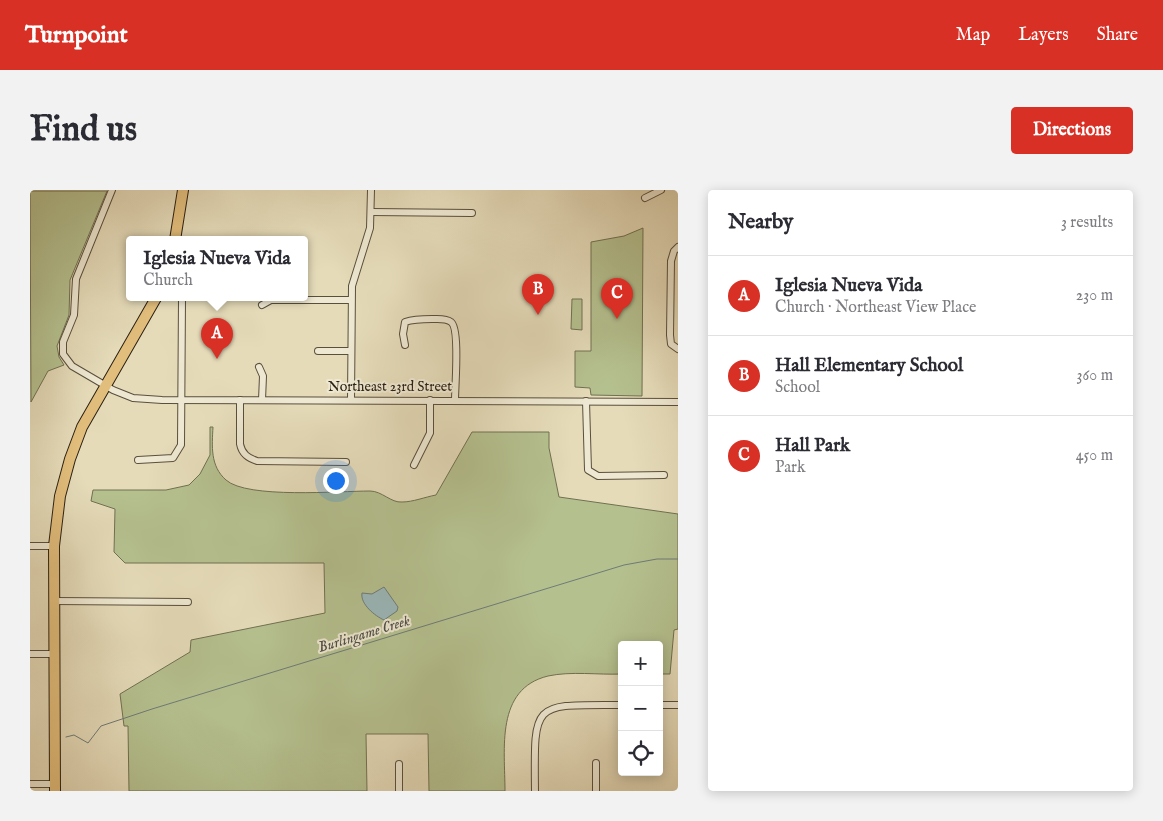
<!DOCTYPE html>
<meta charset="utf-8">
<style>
body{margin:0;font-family:"IM FELL English",serif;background:#f2f2f3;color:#2b2b33}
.controls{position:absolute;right:15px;bottom:15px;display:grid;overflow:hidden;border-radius:5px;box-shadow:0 2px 12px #0003}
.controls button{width:45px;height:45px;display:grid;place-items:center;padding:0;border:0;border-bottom:1px solid #e1e1e2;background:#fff;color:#2b2b33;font:25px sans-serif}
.you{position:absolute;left:305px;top:290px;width:18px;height:18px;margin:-12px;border:4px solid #fff;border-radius:50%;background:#1a73e8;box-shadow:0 0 0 8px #1a73e833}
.badge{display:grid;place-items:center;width:32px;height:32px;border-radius:50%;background:#d93025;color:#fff;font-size:16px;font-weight:700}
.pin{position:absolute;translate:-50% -41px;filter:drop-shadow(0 1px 2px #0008)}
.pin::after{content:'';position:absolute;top:26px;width:18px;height:15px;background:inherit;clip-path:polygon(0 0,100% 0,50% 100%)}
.popup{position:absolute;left:96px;top:46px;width:182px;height:65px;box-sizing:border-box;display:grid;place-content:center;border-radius:5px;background:#fff;filter:drop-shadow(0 1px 4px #0005);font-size:16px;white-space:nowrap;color:#7c7c81}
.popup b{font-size:19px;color:#2b2b33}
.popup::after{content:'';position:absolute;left:50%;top:100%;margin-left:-10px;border:10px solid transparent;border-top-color:#fff}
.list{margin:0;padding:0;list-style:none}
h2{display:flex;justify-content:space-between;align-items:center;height:65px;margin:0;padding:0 20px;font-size:21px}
h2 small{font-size:16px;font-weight:400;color:#7c7c81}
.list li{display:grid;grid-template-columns:32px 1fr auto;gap:15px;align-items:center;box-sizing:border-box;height:80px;padding:0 20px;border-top:1px solid #e1e1e2}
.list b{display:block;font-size:19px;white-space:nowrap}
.list p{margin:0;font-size:16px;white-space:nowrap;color:#7c7c81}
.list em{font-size:16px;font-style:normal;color:#7c7c81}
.icon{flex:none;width:28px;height:28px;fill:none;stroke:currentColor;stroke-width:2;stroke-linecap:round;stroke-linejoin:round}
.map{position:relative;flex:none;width:648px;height:601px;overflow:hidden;border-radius:5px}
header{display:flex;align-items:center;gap:30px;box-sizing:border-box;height:70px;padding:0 25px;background:#d93025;color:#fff}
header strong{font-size:24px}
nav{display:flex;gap:28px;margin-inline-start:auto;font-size:18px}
.intro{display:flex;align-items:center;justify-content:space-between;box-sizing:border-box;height:120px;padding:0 30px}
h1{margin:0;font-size:35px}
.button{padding:12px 22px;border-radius:5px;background:#d93025;color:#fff;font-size:18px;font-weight:700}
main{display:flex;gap:30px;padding:0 30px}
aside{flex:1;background:#fff;border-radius:5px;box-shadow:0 2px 12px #0003}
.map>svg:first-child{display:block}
</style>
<header>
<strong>Turnpoint</strong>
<nav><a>Map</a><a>Layers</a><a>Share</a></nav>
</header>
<div class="intro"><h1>Find us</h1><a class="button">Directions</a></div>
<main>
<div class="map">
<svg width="648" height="601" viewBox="0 0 648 601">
<rect width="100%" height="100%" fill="#e5dbb9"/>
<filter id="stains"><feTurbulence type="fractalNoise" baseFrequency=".004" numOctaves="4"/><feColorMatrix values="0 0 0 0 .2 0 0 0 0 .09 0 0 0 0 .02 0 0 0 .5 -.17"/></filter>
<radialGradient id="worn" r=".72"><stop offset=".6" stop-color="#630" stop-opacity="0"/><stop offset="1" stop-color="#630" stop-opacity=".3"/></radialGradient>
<!-- green -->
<g fill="#b5c08f" stroke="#707052">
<polygon points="0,1 77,1 40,90 39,125 27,156 29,167 34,175 18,181 1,212"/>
<polygon points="613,38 612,206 561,205 560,198 545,197 545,161 561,161 561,52 594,46"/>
<polygon points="542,109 552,109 552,140 541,139"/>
<path d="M180 237H183C182 256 180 276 196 290 217 309 310 301 340 301 352 301 361 313 372 312 383 312 395 307 406 305L442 242H519V258L529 307 648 324V439L644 440 640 484H629V455H592V484C568 485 541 481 518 486 465 499 475 559 475 601H399L398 544H336L337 601H99L98 536H94L90 504 160 462 161 450 295 423 294 373H95L84 362 85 319 61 311 63 300H136L159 295 170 284 180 265Z"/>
</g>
<!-- water -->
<path fill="#9bb8ba" stroke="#6e7b78" d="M354 397 368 417 367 421 354 430C345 426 330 414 332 403L342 404Z"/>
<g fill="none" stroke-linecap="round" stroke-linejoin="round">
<!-- stream -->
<polyline stroke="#6e7b78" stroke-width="1" points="36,547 44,545 58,553 71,536 122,519 594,375 627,369 648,369"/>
<!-- minor casing -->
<g stroke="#594f3d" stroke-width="8">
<g id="minor">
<polyline points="82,0 46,89 44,125 33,152 33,164 42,176 83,200 103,208 132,210 648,212"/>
<polyline points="615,8 631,0"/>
<polyline points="341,22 442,23"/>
<polyline points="648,57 644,61 641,71 640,145 641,154 648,159"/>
<polyline points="232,115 241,110 321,110"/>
<path d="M375 155 373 144 375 132C384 129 393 129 402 129 408 129 416 128 421 132 430 138 425 197 425 210"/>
<polyline points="288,161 321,161"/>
<polyline points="229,177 233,186 232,210"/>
<path d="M210 210V254C212 264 218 268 227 271L316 272"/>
<polyline points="321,210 322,96 340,38 341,0"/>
<polyline points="556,211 558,280 568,286 634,285"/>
<polyline points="108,270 143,268 151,255 152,108"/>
<polyline points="384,275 400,243 400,210"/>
<polyline points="0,356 24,356"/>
<polyline points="24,411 158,412"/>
<polyline points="0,464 24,464"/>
<polyline points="629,515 648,515"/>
<polyline points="566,573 566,601"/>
<polyline points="369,574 369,601"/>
<polyline points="0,594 25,594"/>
<path d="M505 601C504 510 502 515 592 515"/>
</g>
</g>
<!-- highway casing -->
<g stroke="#2a2014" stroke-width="12">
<g id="highway">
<polyline points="145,50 153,0"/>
<polyline points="25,601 24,356 30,306 40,269 52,237 126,108"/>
</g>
</g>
<!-- minor -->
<use href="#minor" stroke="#eee8d2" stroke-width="6"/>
<!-- highway -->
<use href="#highway" stroke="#e2be7c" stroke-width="10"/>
</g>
<g text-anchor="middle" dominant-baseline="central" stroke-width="4" stroke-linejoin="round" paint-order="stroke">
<!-- street labels -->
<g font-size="14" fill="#2a2014" stroke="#eee8d2">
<text x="360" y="197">Northeast 23rd Street</text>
</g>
<!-- water labels -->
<g font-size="15" font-style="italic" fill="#4c4e46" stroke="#eee8d2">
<text transform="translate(334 444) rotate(-17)">Burlingame Creek</text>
</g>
</g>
<rect width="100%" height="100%" filter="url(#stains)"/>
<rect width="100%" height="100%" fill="url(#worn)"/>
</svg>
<div class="controls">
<button>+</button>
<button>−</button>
<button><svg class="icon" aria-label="locate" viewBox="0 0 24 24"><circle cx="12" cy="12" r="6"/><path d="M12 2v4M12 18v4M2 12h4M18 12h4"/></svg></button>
</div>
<div class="you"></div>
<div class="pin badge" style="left:187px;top:169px">A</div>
<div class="popup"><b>Iglesia Nueva Vida</b>Church</div>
<div class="pin badge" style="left:508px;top:125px">B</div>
<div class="pin badge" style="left:587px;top:129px">C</div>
</div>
<aside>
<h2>Nearby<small>3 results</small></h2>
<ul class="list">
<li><span class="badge">A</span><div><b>Iglesia Nueva Vida</b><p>Church · Northeast View Place</p></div><em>230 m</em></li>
<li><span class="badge">B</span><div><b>Hall Elementary School</b><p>School</p></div><em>360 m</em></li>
<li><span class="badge">C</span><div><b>Hall Park</b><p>Park</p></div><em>450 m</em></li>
</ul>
</aside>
</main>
